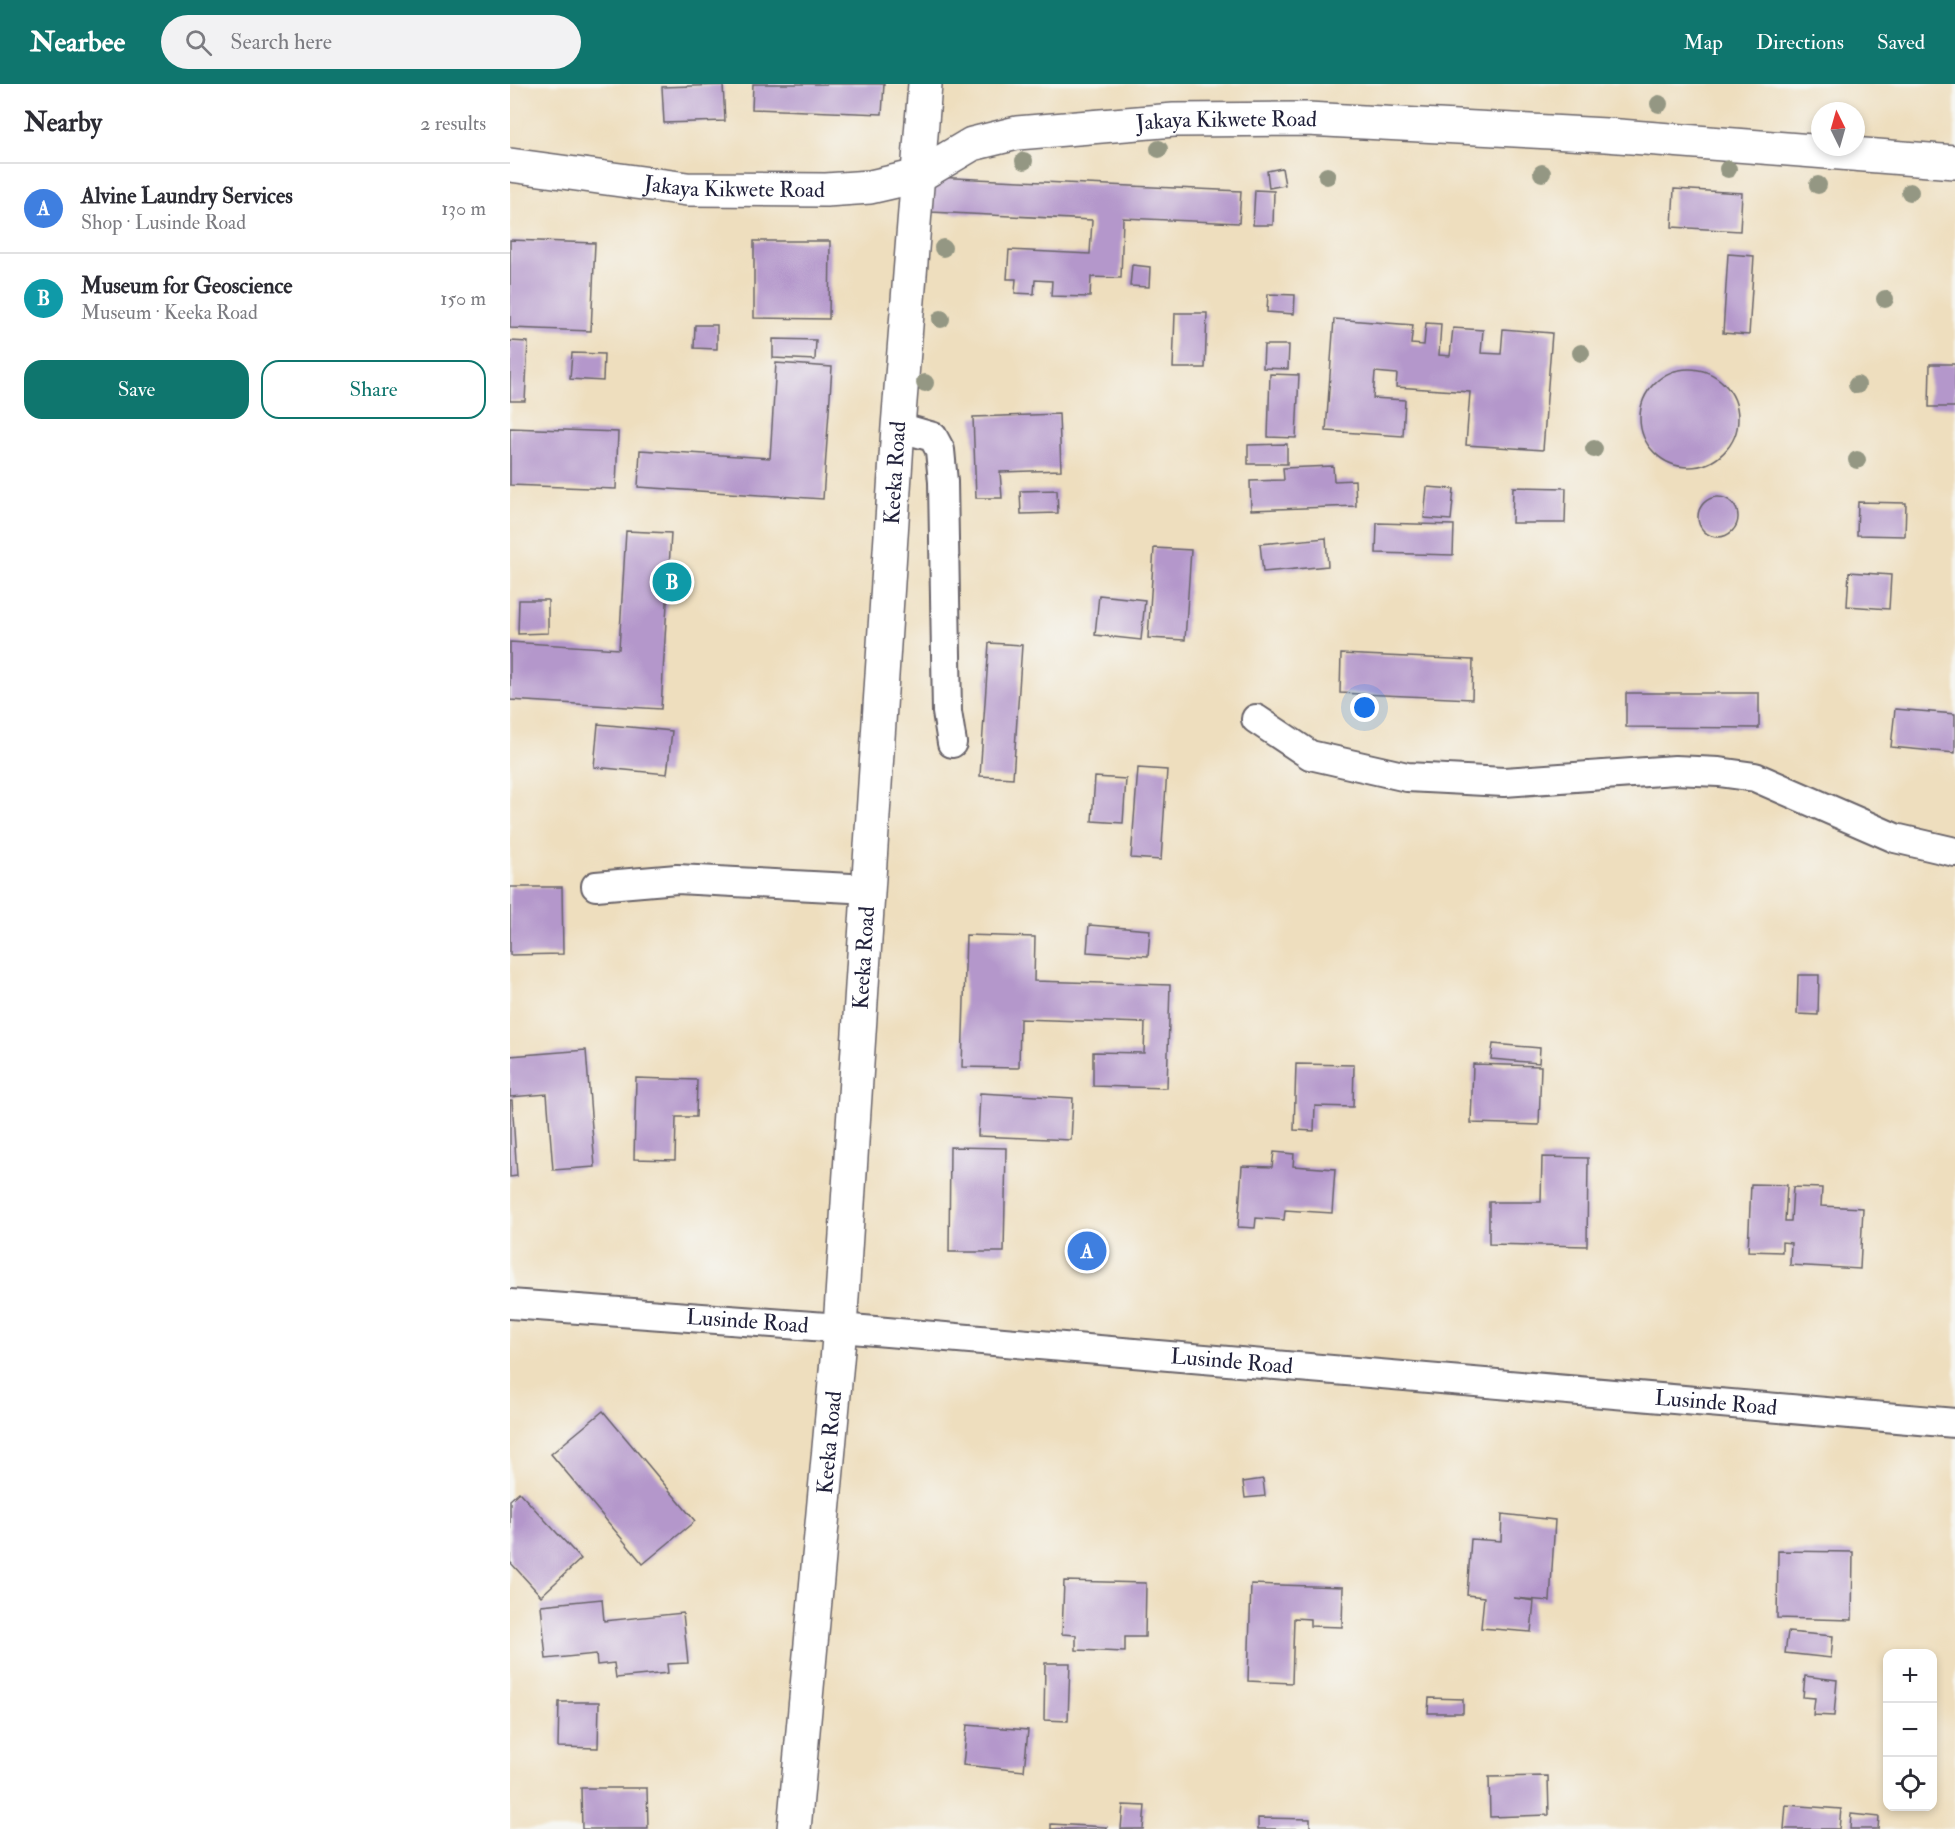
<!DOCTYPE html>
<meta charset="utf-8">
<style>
body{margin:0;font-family:"IM FELL Double Pica",serif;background:#f2f2f3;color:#2b2b33}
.controls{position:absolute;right:18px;bottom:18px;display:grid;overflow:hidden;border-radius:12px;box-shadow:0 3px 9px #0003}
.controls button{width:54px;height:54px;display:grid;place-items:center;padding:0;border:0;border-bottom:2px solid #e1e1e2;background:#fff;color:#2b2b33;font:30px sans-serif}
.compass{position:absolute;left:1301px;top:18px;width:54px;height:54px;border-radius:50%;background:#fff;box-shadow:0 3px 9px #0003;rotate:355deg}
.you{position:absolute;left:855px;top:624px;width:21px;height:21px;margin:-15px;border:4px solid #fff;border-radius:50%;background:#1a73e8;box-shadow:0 0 0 9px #1a73e833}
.badge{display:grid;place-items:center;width:39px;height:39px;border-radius:50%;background:#0f766e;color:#fff;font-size:20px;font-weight:700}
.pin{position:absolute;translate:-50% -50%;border:3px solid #fff;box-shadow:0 2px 6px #0006}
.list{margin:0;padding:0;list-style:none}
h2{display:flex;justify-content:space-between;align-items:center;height:78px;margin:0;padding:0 24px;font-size:26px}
h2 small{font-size:20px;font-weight:400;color:#7c7c81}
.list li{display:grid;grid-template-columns:39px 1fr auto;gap:18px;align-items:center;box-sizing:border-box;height:90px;padding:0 24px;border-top:2px solid #e1e1e2}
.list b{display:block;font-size:22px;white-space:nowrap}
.list p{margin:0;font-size:20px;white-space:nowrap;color:#7c7c81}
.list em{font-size:20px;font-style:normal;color:#7c7c81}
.actions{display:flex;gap:12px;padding:18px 24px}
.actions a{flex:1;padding:14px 0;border:2px solid #0f766e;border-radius:18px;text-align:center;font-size:21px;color:#0f766e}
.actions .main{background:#0f766e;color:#fff}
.icon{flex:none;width:33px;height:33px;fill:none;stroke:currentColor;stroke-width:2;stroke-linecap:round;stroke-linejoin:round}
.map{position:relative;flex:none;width:1445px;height:1745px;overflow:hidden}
header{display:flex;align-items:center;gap:36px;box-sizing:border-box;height:84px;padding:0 30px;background:#0f766e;color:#fff}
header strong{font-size:28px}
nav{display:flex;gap:33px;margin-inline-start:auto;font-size:21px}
.search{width:420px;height:54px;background:#f2f2f3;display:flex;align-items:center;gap:15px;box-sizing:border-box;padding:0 21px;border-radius:33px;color:#7c7c81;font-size:22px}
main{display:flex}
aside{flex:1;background:#fff}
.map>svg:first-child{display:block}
</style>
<header>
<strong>Nearbee</strong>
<div class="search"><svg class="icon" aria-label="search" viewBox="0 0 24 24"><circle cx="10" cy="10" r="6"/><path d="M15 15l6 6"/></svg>Search here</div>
<nav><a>Map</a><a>Directions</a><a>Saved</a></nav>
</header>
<main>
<aside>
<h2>Nearby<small>2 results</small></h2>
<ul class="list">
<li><span class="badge" style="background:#3f7fe0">A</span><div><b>Alvine Laundry Services</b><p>Shop · Lusinde Road</p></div><em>130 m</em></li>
<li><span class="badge" style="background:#0f9aa8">B</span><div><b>Museum for Geoscience</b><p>Museum · Keeka Road</p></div><em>150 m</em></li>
</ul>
<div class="actions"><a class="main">Save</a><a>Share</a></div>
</aside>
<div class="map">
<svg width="1445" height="1745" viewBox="0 0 1445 1745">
<rect width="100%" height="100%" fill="#f6f6f2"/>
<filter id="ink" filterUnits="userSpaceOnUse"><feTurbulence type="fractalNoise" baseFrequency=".0167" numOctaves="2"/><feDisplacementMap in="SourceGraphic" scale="12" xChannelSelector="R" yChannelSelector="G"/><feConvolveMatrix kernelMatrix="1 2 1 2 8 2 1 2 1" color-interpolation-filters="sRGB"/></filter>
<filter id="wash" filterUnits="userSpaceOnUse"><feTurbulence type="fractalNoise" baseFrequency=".008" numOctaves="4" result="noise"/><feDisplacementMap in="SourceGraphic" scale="24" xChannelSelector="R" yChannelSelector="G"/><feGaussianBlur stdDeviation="1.35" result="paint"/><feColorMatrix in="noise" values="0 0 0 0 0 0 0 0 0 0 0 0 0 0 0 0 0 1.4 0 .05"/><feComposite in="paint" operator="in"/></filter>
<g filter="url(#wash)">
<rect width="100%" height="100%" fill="#eedebe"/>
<g id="blocks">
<!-- building -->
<g fill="#b497cb">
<polygon points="243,0 374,0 372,30 242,25"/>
<polygon points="213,1 215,37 154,39 152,3"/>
<polygon points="772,84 775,101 759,104 757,87"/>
<polygon points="423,93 731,107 729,139 613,134 611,194 581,193 580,213 541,212 542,197 525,196 524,210 505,209 506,195 497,195 499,166 580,170 582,136 421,128"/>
<polygon points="1164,105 1232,109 1230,147 1162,143"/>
<polygon points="745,106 764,107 763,141 743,141"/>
<polygon points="0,156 85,159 81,247 0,244"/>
<polygon points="244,157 320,157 319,235 244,234"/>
<polygon points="1218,170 1244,172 1239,251 1213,249"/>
<polygon points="622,181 640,183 639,203 620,202"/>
<polygon points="758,210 785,211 784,230 757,228"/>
<polygon points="665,229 697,229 695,284 663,284"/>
<polygon points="824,235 903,241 901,260 914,261 916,239 931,240 929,271 940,272 943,244 973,246 971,269 991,270 993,245 1042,249 1033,366 956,361 960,308 886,303 887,290 865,288 863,314 895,316 893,352 816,347"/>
<polygon points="185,241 207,241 207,265 184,264"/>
<polygon points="263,255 306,256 305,276 263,274"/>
<polygon points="0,257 18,258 15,317 0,317"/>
<polygon points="754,261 779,261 778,285 753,284"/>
<polygon points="62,269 94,270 93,297 60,295"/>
<polygon points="266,279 322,283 313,415 128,403 130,366 260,374"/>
<polygon points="1420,280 1445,280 1445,323 1419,323"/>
<circle cx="1179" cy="334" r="49"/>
<polygon points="760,290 789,291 786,354 758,353"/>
<polygon points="549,330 551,386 490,388 492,414 466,414 463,333"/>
<polygon points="0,344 108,348 106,405 0,401"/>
<polygon points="777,360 777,380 738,380 738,361"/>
<polygon points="823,382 824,397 845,396 846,422 741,426 740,397 774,396 773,384"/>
<polygon points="917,403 944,405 941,436 914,434"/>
<polygon points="1003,403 1056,404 1055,439 1002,439"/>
<polygon points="547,406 548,429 511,430 510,407"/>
<circle cx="1208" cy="433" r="20"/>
<polygon points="1348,418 1396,419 1395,452 1347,451"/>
<polygon points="867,439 944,441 943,471 866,469"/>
<polygon points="116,447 161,449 151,625 0,616 0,558 109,565"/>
<polygon points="816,454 818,482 753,488 750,460"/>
<polygon points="644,464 681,466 675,556 638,554"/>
<polygon points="1339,488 1381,491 1379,525 1337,522"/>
<polygon points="589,511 635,516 631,556 585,551"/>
<polygon points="9,516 38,516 38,549 8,550"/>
<polygon points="479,559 512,561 503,694 470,692"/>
<polygon points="831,570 963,576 962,615 830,609"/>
<polygon points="1116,609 1249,609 1249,644 1116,643"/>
<polygon points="1385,625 1445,630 1445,669 1381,663"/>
<polygon points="88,640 162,647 157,690 84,683"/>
<polygon points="628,684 657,686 651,776 621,774"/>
<polygon points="585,693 616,695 613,739 582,737"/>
<polygon points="0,803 52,803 53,870 0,871"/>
<polygon points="579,841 640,846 638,872 577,868"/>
<polygon points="456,851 525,853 524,897 660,901 657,1004 583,1002 583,968 634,969 635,939 510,935 509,984 452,983"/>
<polygon points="1288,891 1309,891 1308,931 1287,930"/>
<polygon points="983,960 1030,964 1029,979 981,975"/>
<polygon points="76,966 85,1083 43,1086 37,1010 0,1013 0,972"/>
<polygon points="786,980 844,981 843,1023 805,1022 804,1047 784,1046"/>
<polygon points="963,980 1031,982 1029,1041 961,1039"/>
<polygon points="126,994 187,996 186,1033 166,1033 165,1076 124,1075"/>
<polygon points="470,1009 563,1014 561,1056 468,1052"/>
<polygon points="0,1016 2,1016 7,1092 0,1093"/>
<polygon points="440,1063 496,1064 494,1168 439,1168"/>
<polygon points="764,1068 784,1070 783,1082 825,1085 822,1129 775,1126 774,1136 746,1134 745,1144 728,1143 732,1082 762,1083"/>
<polygon points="1032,1073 1078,1074 1077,1162 979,1160 979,1118 1031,1118"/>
<polygon points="1241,1100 1277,1101 1275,1137 1281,1137 1283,1103 1312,1104 1311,1122 1353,1124 1350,1185 1280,1181 1281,1159 1272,1158 1272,1168 1238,1167"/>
<polygon points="93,1327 185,1437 133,1480 41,1370"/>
<polygon points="753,1395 755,1412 735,1414 733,1398"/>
<polygon points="9,1408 71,1475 31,1512 0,1478 0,1416"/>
<polygon points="992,1430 1045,1436 1040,1517 1004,1514 1024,1517 1021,1548 971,1544 974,1513 957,1511 961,1455 991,1457"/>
<polygon points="1268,1467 1343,1468 1342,1536 1267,1534"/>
<polygon points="554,1497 636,1499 635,1553 615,1553 615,1568 566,1566 566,1551 552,1550"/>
<polygon points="741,1500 833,1503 832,1543 800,1542 800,1535 784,1534 782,1599 738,1597"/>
<polygon points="92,1515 94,1537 173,1529 178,1579 157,1580 158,1589 106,1594 104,1579 87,1581 86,1570 36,1575 31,1521"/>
<polygon points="1278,1548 1323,1552 1321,1574 1275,1569"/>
<polygon points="535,1579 560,1579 558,1637 534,1636"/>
<polygon points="1295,1592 1327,1596 1324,1632 1303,1631 1305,1614 1293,1613"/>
<polygon points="919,1614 953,1615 953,1629 918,1629"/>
<polygon points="49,1618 89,1618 88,1664 48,1663"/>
<polygon points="457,1641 518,1646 514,1687 453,1681"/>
<polygon points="1038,1692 1039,1731 980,1733 979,1693"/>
<polygon points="71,1704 137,1704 138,1745 72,1745"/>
<polygon points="613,1721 635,1722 633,1745 611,1745"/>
<polygon points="1276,1721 1331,1725 1329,1745 1274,1745"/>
<polygon points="1341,1730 1369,1733 1368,1745 1340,1745"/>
<polygon points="748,1734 800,1735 800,1745 748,1745"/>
<polygon points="541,1740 597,1743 597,1745 541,1745"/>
</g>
</g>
</g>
<g filter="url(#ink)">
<use href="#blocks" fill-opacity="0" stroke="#696469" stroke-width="1.5"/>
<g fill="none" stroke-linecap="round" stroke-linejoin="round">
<!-- minor casing -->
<g stroke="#696469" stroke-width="32">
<g id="minor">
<polyline points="388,343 423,353 430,366 433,398 437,628 442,659"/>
<polyline points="746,635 800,671 897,693 994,698 1165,686 1209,688 1245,693 1385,754 1445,768"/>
<polyline points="86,802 167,795 360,805"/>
<path id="s1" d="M0 1220 330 1244 1445 1339"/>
</g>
</g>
<!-- tertiary casing -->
<g stroke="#696469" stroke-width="36">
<g id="tertiary">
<path id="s2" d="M284 1745 330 1244 388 343 415 0"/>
</g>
</g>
<!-- secondary casing -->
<g stroke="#696469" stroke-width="36">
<g id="secondary">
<path id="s3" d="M0 81 177 105 316 106 360 103 408 92 462 60 507 49 664 36 797 35 1096 51 1445 78"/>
</g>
</g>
<!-- minor -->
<use href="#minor" stroke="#fff" stroke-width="28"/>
<!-- tertiary -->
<use href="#tertiary" stroke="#fff" stroke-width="33"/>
<!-- secondary -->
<use href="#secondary" stroke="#fff" stroke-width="33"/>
</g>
<!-- trees -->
<g fill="#949783">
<circle cx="1149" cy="20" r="9"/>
<circle cx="649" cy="65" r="9"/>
<circle cx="514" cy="77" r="9"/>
<circle cx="1218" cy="85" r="9"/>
<circle cx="1032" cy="89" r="9"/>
<circle cx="817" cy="92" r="9"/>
<circle cx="1308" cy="101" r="9"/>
<circle cx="1400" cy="108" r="9"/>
<circle cx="433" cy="164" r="9"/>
<circle cx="1375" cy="215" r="9"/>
<circle cx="431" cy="235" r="9"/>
<circle cx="1071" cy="269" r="9"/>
<circle cx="415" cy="299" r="9"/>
<circle cx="1347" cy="301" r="9"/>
<circle cx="1084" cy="365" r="9"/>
<circle cx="1347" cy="376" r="9"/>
</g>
</g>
<g text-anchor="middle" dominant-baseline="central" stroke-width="6" stroke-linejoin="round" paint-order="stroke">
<!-- street labels -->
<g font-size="22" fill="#22223b" stroke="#f6f6f2">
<text stroke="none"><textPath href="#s3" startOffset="730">Jakaya Kikwete Road</textPath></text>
<text stroke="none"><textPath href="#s3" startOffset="226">Jakaya Kikwete Road</textPath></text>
<text stroke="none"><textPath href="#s2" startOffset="1360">Keeka Road</textPath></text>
<text stroke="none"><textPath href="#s2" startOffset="874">Keeka Road</textPath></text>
<text stroke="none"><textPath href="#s1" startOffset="238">Lusinde Road</textPath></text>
<text stroke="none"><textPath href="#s1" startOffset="724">Lusinde Road</textPath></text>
<text stroke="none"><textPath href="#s1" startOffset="1210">Lusinde Road</textPath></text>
<text stroke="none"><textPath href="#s2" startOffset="388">Keeka Road</textPath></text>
</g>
</g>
</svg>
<div class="controls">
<button>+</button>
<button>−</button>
<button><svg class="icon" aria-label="locate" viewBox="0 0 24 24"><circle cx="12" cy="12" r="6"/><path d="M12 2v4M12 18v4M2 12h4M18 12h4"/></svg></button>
</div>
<svg class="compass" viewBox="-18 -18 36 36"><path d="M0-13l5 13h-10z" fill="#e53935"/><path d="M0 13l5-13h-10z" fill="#7c7c81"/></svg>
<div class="you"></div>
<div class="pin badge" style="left:577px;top:1167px;background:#3f7fe0">A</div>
<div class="pin badge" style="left:162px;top:498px;background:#0f9aa8">B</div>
</div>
</main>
